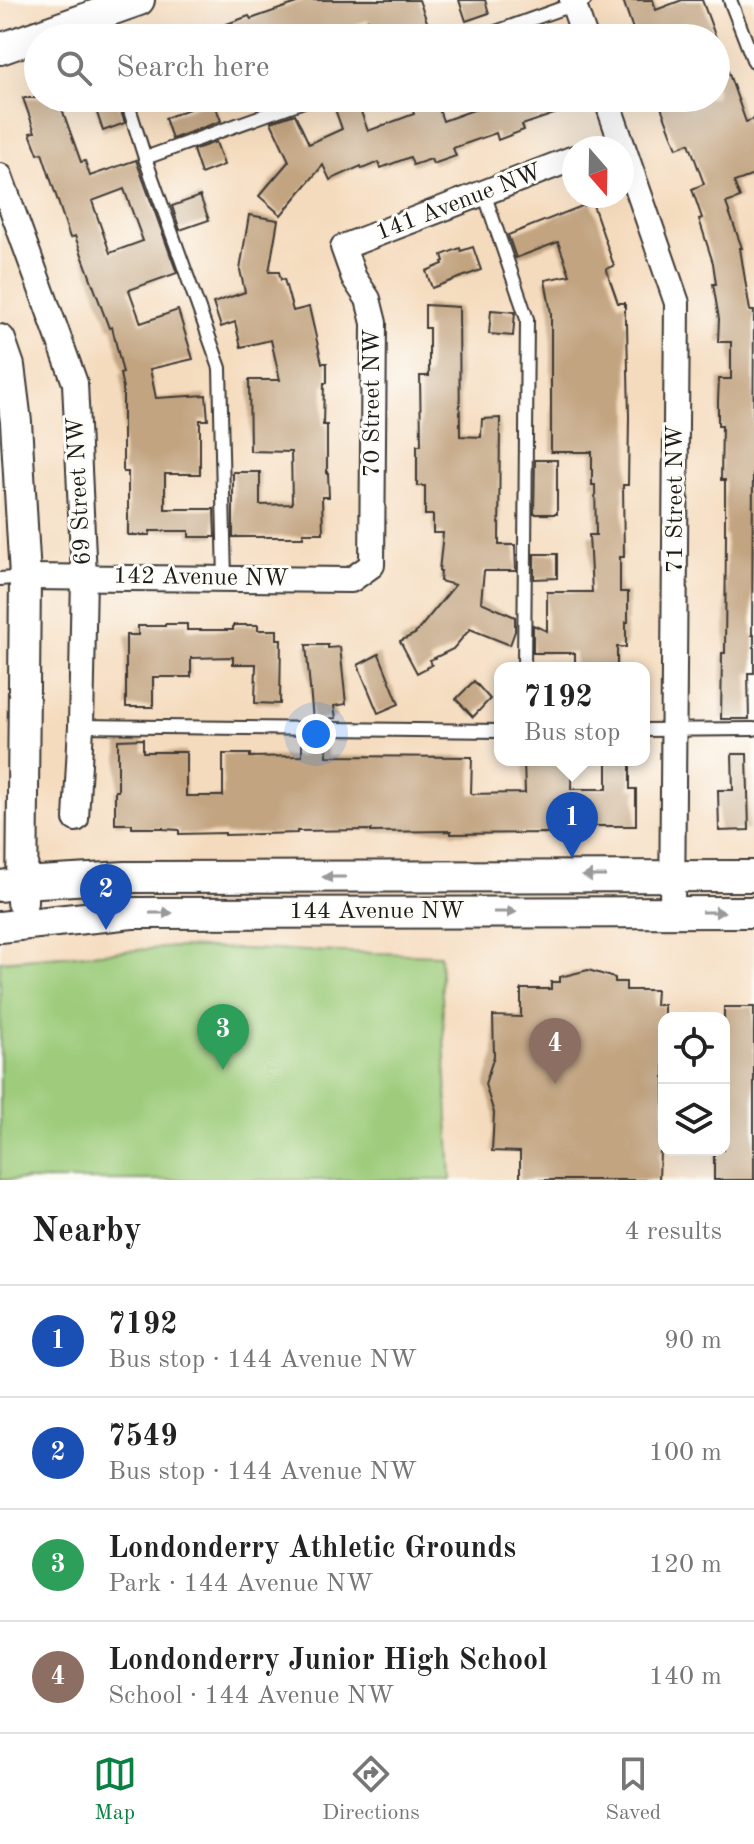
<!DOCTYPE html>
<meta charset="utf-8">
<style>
body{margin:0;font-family:"Old Standard TT",serif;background:#f6f6f6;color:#222}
.controls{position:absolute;right:24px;bottom:24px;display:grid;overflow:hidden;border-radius:16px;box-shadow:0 8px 32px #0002}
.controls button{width:72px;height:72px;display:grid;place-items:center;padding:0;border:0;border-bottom:2px solid #e0e0e0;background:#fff;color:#222;font:40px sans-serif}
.compass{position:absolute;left:562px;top:136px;width:72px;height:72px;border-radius:50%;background:#fff;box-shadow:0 8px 32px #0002;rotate:160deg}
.you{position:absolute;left:316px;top:734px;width:28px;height:28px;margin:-20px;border:6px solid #fff;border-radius:50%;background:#1a73e8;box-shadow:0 0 0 12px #1a73e833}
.badge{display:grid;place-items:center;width:52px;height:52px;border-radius:50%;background:#0b8043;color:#fff;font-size:26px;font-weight:700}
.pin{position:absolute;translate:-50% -66px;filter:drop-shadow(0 2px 4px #0008)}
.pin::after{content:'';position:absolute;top:42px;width:28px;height:24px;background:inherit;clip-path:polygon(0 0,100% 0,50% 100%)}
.popup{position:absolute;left:494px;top:662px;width:156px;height:104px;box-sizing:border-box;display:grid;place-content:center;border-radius:16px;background:#fff;filter:drop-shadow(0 2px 6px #0005);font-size:26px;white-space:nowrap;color:#767676}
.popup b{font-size:30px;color:#222}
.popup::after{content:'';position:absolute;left:50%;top:100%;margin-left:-16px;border:16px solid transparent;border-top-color:#fff}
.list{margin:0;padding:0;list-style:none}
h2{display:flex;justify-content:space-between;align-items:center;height:104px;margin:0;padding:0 32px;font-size:34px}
h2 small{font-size:26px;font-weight:400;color:#767676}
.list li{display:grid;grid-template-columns:52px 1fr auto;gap:24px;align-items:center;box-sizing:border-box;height:112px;padding:0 32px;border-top:2px solid #e0e0e0}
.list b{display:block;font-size:30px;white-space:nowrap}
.list p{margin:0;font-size:26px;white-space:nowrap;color:#767676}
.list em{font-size:26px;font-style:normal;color:#767676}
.icon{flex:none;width:44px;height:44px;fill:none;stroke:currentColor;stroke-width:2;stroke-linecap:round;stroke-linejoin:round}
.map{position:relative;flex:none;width:754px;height:1180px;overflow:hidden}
.search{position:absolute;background:#fff;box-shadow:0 8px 32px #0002;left:24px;right:24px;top:24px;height:88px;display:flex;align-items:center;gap:20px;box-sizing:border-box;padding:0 28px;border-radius:44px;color:#767676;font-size:30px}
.sheet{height:552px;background:#fff}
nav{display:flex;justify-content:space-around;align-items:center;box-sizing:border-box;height:112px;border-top:2px solid #e0e0e0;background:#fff;font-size:22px;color:#767676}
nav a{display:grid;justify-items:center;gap:4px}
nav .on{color:#0b8043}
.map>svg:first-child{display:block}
</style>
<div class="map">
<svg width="754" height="1180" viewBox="0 0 754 1180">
<rect width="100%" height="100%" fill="#fdfcf7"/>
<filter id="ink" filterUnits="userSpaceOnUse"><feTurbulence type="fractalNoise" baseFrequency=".0125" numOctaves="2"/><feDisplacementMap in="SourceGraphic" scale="16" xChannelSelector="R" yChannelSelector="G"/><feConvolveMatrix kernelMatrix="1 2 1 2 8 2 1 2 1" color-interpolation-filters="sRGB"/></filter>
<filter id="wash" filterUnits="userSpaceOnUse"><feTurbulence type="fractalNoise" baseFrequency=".006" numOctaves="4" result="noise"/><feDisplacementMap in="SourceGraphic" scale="32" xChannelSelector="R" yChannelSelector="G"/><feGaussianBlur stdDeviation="1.8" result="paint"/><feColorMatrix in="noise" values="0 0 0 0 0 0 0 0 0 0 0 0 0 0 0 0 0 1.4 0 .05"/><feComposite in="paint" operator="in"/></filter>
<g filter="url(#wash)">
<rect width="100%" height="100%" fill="#f5dbbe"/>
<!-- green -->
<polygon fill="#9ecc7b" stroke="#5d744c" stroke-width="2" points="175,947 440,955 451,1180 0,1180 0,961"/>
<g id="blocks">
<!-- building -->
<g fill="#c3a481" fill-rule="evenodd">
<polygon points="305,0 419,0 433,38 374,38 368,20 316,38 310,38 307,29 282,38 193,38 193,36 249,16 251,19"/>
<polygon points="459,0 485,0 489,13 466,21"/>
<polygon points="623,0 653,0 656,10 682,0 702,0 716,38 636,38"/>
<polygon points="716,43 718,43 746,122 754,119 754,175 734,182 740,198 726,203 742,248 740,248 750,311 754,311 752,635 754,635 754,673 748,673 749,719 721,719 722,653 725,653 726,534 725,534 725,480 721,480 722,426 718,426 718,401 719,379 731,379 731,342 718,342 719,319 713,284 716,284 713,263 699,219 702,218 692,189 704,184 689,143 677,148 661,107 663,106 660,98 716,98"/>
<path d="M23 98H58L81 162 85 161 90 176 136 160 177 273 129 290 141 323 178 310 193 359 150 369 156 398 206 395 208 420H200V474H165V509H214L215 537H189V531H150V535H128V472H123V388L120 374 123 373 112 327 109 328 75 236 70 238 42 153 38 154 30 133 35 132ZM124 189 143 241 110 253 92 201Z"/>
<polygon points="92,98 116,98 125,123 103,131"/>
<polygon points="331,98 356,98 368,131 414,114 409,98 435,98 443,121 507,98 591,98 592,101 522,125 524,130 498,140 496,133 453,148 456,156 433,164 431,159 413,165 410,157 381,168 379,162 362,169 361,166 330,180 323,165 281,215 259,196 289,161 271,122 295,114 309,144 342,129"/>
<polygon points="213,100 221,121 172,139 165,118"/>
<polygon points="216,142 224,165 201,174 193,150"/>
<polygon points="200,196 209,220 180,230 172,206"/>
<polygon points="592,202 614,266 606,269 618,303 625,303 625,324 627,324 629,417 628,485 623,485 624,557 620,557 620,592 628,592 628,622 626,622 626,647 617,647 617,668 575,668 575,653 533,653 533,625 547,631 547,592 592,592 589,535 596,535 595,485 592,485 592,452 551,452 551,313 545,280 570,275 558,242 516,258 508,235"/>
<polygon points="249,215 278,220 269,272 279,272 281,280 284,279 293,311 309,307 322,363 327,363 327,383 324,383 323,425 327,425 327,473 328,473 329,497 322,497 323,533 303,533 303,537 233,537 233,472 260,472 260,505 292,504 291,452 250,451 249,380 280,380 271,340 241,347 235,322 221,327 213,303 245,292 240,270"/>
<polygon points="473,247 481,270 432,288 426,271 443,264 442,262 444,261 442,255 460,248 461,251"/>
<polygon points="425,305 459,307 460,436 481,437 482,419 500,418 499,545 515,545 516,571 484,571 481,602 515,617 515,631 510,645 470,629 453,649 430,660 432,665 417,673 400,641 415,634 455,585 440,581 441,571 439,571 443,533 433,533 433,515 425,515 425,486 417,486 417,445 421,445 420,376 429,376 429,328 425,328"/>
<polygon points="491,310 515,312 513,336 489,334"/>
<polygon points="535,460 557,460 557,514 534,514"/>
<polygon points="534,554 557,554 557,578 534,579"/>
<polygon points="165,624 187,624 187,630 233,630 233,625 258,625 258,630 277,630 277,639 281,639 280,704 255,703 256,664 233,664 233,657 191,658 191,677 153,677 153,707 126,707 126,635 138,635 138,626 165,626"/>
<polygon points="306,645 328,645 328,648 340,647 346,704 334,706 336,718 313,720"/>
<polygon points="379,654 399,704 378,713 358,665"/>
<polygon points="474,681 490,699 473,717 456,699"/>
<polygon points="143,739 143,752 186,752 186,796 223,796 223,754 250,754 250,757 302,756 302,740 327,740 327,756 472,757 471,794 525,793 524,760 572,760 571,789 607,789 607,760 630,760 630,789 636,789 636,826 589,826 589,833 576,833 576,835 549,835 549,833 451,834 451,831 371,832 371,830 297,831 297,833 225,835 225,833 179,834 179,830 163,829 163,828 132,828 132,824 115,824 115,791 118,791 118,740"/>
<polygon points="732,754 747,754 749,830 719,831 718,790 733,790"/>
<polygon points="588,970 615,978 615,982 626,982 626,990 656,990 655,1005 664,1005 664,1152 660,1152 659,1180 520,1180 520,1152 492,1151 494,1113 485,1084 494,1056 493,1016 521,1017 521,989 551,989 551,982 560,982 560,977"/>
<polygon points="724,1007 754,1007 754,1180 714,1180 714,1150 724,1150"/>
</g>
</g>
</g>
<g filter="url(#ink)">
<use href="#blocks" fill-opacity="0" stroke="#3d3934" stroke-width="2"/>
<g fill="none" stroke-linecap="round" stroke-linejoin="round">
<!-- service casing -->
<g stroke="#3d3934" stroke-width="16">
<g id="service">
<polyline points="730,0 754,62"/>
<polyline points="99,14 107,38"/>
<polyline points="479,38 585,0"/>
<polyline points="126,98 145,158 220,368 225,579"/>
<polyline points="145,158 312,98"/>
<polyline points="484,193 527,319 524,668"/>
<polyline points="0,579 25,577"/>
<polyline points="81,726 500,731"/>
<polyline points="644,730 754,729"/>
</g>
</g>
<!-- minor casing -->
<g stroke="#3d3934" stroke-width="28">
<g id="minor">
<polyline points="572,0 585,38"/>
<polyline points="606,98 677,303 672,911"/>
<polyline points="0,176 75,383 84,577 81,726 76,819"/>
<polyline points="25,577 351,580 372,565 374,323 368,299 354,278 343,247 574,158"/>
</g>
</g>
<!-- tertiary casing -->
<g stroke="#3d3934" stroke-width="34">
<g id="tertiary">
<polyline points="0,49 139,0"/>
<polyline points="0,340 9,366 16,422 25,577 22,902"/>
<polyline points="0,886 22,883 125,877 754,876"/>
<polyline points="0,927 132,913 754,912"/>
</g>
</g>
<!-- service -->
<use href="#service" stroke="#fff" stroke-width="12"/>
<!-- minor -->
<use href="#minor" stroke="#fff" stroke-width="24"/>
<!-- tertiary -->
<use href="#tertiary" stroke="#fff" stroke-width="30"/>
</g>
<!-- one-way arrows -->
<defs><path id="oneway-solid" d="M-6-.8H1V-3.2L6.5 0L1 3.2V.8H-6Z" transform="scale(2)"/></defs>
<g fill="#999">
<use href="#oneway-solid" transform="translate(594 876) rotate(180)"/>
<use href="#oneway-solid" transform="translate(334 877) rotate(180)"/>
<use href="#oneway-solid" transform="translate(505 912)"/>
<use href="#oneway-solid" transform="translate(713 912)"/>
<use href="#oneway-solid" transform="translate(161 913)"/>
</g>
</g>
<g text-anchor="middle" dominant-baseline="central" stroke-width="6" stroke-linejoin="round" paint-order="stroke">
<!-- street labels -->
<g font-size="24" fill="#1c1c1c" stroke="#fdfcf7">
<text transform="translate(459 203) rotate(-21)">141 Avenue NW</text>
<text transform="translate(373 403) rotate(-90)">70 Street NW</text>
<text transform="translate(80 491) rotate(-93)">69 Street NW</text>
<text transform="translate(676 499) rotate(-90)">71 Street NW</text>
<text transform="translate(201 578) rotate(1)">142 Avenue NW</text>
<text x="377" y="912">144 Avenue NW</text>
</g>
</g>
</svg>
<div class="controls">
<button><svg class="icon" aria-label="locate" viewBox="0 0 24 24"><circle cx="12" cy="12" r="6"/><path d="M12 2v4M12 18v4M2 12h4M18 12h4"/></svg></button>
<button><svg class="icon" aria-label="layers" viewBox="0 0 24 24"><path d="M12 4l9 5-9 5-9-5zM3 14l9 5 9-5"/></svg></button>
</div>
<svg class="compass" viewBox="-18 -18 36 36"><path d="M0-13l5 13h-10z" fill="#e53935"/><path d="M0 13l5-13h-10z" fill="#767676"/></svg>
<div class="you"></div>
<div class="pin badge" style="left:572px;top:858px;background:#1a4fb4">1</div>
<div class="popup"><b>7192</b>Bus stop</div>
<div class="pin badge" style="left:106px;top:930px;background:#1a4fb4">2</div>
<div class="pin badge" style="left:223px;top:1070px;background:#2e9e5b">3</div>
<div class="pin badge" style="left:555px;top:1084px;background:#8d6e63">4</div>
<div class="search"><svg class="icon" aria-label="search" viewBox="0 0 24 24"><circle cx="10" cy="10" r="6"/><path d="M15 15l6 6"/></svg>Search here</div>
</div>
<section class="sheet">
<h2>Nearby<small>4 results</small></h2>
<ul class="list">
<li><span class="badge" style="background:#1a4fb4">1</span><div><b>7192</b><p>Bus stop · 144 Avenue NW</p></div><em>90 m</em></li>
<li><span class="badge" style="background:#1a4fb4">2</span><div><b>7549</b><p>Bus stop · 144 Avenue NW</p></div><em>100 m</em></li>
<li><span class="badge" style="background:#2e9e5b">3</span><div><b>Londonderry Athletic Grounds</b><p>Park · 144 Avenue NW</p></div><em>120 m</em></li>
<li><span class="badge" style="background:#8d6e63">4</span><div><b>Londonderry Junior High School</b><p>School · 144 Avenue NW</p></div><em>140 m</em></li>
</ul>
</section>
<nav>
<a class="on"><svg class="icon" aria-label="map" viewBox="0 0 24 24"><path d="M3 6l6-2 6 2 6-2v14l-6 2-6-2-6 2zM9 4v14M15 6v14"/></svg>Map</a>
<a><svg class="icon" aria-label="directions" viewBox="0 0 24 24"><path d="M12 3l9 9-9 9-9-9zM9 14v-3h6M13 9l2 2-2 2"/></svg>Directions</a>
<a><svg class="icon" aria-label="saved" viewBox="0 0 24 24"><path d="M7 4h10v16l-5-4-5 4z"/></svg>Saved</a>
</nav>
